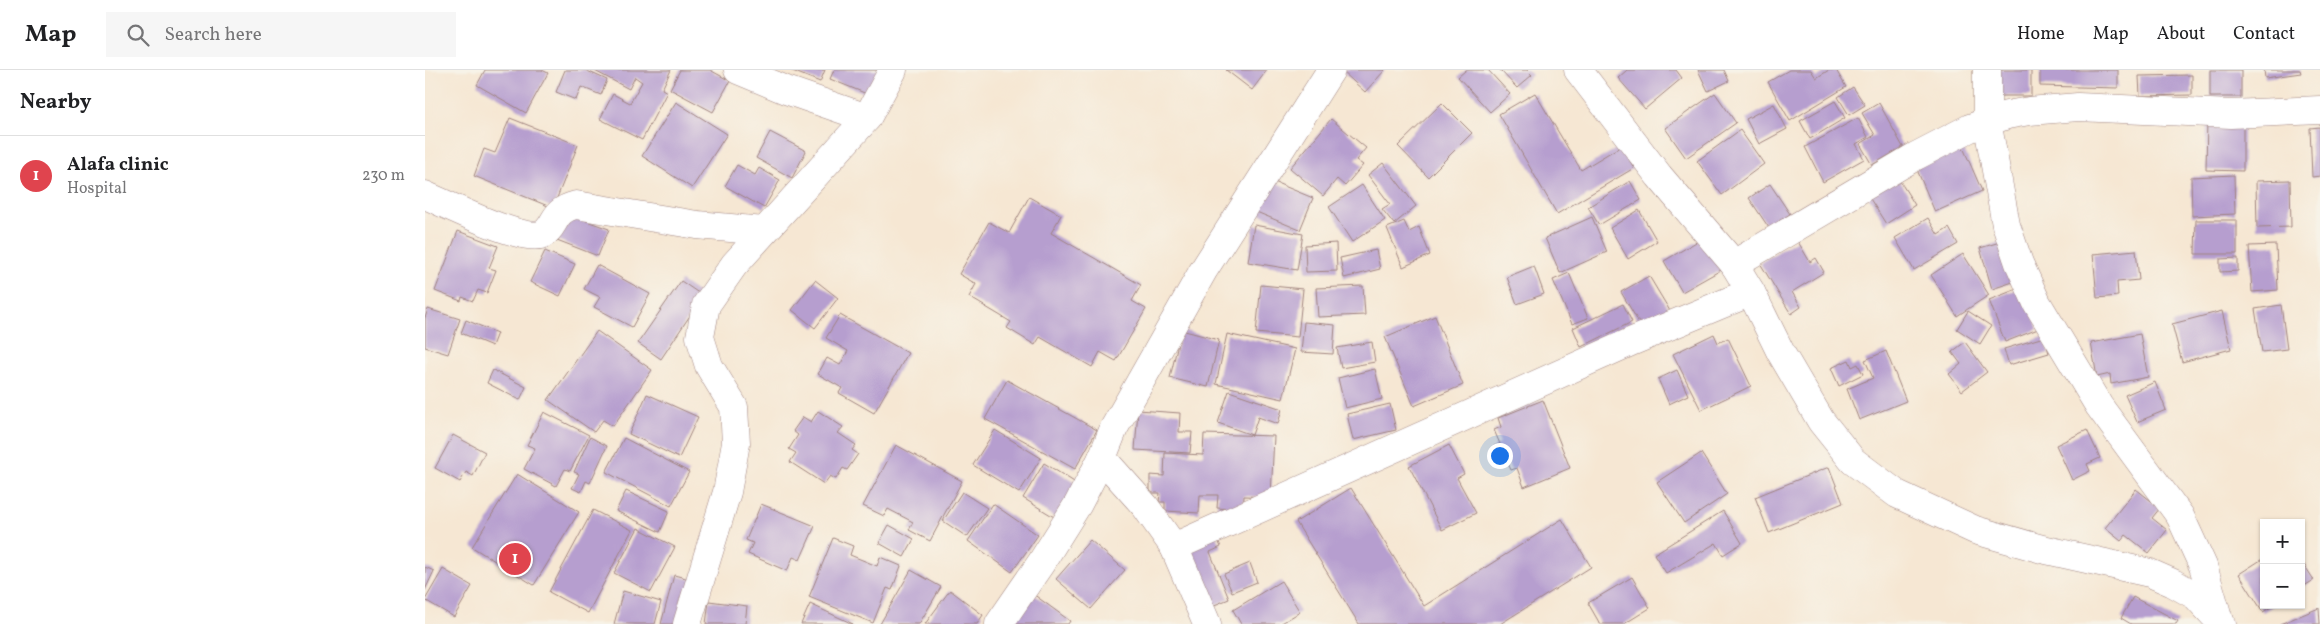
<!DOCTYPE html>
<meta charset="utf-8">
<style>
body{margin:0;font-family:Vollkorn,serif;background:#f6f6f6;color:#202124}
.controls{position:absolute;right:15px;bottom:15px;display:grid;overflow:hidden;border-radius:0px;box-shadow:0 1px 4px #0004}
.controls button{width:45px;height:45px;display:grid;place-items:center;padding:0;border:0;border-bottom:1px solid #e0e0e0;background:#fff;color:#202124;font:25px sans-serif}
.you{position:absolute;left:1074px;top:385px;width:18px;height:18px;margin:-12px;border:4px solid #fff;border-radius:50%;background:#1a73e8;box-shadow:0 0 0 8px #1a73e833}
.badge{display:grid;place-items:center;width:32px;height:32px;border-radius:50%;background:#2563eb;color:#fff;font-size:16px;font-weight:700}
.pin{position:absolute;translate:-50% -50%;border:2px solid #fff;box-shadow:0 1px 5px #0006}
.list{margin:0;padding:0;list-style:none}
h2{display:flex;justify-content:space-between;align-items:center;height:65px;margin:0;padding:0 20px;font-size:21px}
h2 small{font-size:16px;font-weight:400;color:#757577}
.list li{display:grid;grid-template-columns:32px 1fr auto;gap:15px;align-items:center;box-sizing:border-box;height:80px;padding:0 20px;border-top:1px solid #e0e0e0}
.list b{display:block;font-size:19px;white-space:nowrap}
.list p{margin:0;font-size:16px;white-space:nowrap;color:#757577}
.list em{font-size:16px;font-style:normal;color:#757577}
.icon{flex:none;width:28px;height:28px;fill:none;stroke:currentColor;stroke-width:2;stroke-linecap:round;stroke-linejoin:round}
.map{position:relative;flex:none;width:1895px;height:554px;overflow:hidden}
header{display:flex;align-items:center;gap:30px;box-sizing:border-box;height:70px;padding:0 25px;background:#fff;border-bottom:1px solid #e0e0e0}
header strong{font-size:24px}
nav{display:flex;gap:28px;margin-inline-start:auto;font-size:18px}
.search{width:350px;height:45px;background:#f6f6f6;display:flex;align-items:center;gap:12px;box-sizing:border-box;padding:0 18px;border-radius:0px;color:#757577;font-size:19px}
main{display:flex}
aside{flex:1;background:#fff}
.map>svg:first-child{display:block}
</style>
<header>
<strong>Map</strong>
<div class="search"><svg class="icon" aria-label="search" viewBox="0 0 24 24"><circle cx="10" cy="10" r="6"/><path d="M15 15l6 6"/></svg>Search here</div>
<nav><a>Home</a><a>Map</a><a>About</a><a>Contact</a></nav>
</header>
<main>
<aside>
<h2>Nearby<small></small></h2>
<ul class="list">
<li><span class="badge" style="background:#e0444e">1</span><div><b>Alafa clinic</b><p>Hospital</p></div><em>230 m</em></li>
</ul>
</aside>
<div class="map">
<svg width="1895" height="554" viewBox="0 0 1895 554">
<rect width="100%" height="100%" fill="#f7f3e8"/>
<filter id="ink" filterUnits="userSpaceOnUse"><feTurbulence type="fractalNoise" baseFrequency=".02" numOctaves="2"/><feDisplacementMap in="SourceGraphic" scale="10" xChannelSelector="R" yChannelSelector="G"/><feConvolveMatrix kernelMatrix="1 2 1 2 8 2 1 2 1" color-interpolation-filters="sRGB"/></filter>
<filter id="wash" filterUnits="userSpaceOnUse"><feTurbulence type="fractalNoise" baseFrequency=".0096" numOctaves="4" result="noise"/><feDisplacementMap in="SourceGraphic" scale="20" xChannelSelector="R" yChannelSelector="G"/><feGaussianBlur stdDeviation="1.12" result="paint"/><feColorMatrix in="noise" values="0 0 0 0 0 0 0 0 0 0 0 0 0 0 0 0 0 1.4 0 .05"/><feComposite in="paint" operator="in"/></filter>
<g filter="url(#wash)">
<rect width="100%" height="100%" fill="#f6e7d3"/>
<g id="blocks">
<!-- building -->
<g fill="#b69ecf">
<polygon points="60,0 117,0 123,3 101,43 52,15"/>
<polygon points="140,0 160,0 182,10 176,25 156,17 151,30 131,22"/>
<polygon points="168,0 246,0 237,19 242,22 217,70 175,49 188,24 205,33 217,12 210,7 204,19"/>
<polygon points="255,0 285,0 305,11 288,42 245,19"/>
<polygon points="365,0 400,0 395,12"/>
<polygon points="409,0 453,0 442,24 405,9"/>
<polygon points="801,0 842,0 827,20"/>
<polygon points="916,0 960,0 940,22"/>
<polygon points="1041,0 1063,0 1085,24 1065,42 1033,7"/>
<polygon points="1075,0 1102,0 1107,5 1092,18"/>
<polygon points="1202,0 1251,0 1257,8 1220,39 1193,8"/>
<polygon points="1273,0 1299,0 1304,11 1283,21"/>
<polygon points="1364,0 1386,0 1391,8 1404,0 1411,0 1421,17 1365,51 1343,12"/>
<rect x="1572" y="0" width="34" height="26"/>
<polygon points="1615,0 1693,0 1693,18 1615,16"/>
<rect x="1785" y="0" width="31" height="27"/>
<polygon points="1839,0 1875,0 1876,3 1840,8"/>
<polygon points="1767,5 1767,25 1715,26 1714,6"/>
<polygon points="1428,17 1440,35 1424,45 1413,27"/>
<polygon points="1110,23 1156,100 1196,76 1209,98 1132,144 1074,44"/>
<polygon points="1290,23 1311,53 1261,88 1240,58"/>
<polygon points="1410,31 1420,48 1385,69 1375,51"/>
<polygon points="251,32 302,64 267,118 217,86"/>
<polygon points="1017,33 1047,63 1003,107 973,76"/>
<polygon points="1454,33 1478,77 1447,95 1435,74 1450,65 1437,43"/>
<polygon points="1349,34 1362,59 1334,74 1321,49"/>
<polygon points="85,48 153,75 128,138 49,106 59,79 70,83"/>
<polygon points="1433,48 1443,67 1431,74 1439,89 1398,112 1380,77"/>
<polygon points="906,49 941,78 931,90 938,95 920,116 912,109 898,126 865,98"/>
<polygon points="1782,49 1818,49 1818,101 1781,100"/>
<polygon points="1895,57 1895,106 1887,107 1885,58"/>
<polygon points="1315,60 1339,94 1297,125 1272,91"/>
<polygon points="345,62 381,81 367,108 331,88"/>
<polygon points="1537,75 1557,121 1510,142 1490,95"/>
<polygon points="958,93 991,136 969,154 957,139 965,134 943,105"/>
<polygon points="312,95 330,105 334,98 355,110 339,138 300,116"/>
<polygon points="1471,105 1490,135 1461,154 1442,124"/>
<polygon points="1809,105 1810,144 1767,146 1766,107"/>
<polygon points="842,109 888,128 875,160 829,141"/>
<polygon points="1865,110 1866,157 1832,158 1831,111"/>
<polygon points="1205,111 1216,130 1174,155 1163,137"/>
<polygon points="1345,114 1365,144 1344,158 1324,128"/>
<polygon points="937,115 960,150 927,172 904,137"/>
<polygon points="604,127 636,145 626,163 716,215 707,231 721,239 691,291 675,282 667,297 615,267 610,275 582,258 586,252 544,227 551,214 534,204 564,152 584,163"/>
<polygon points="1214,140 1232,171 1203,189 1185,158"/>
<polygon points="142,144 184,159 173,186 132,170"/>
<polygon points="1167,147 1182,182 1135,203 1120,168"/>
<polygon points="1503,148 1513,165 1524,158 1533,174 1489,200 1470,168"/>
<polygon points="1771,150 1812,150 1812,184 1770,184"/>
<polygon points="979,151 984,162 994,157 1005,185 978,197 962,158"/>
<polygon points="829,155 878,164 872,200 823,192"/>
<polygon points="33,161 73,176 64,198 71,200 62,223 53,220 48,231 37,227 36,231 10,221"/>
<polygon points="1278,168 1296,200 1257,222 1239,191"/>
<polygon points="1585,169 1597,209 1567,219 1555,178"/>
<polygon points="1372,170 1385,192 1391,188 1399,202 1367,222 1376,237 1366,244 1335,193"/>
<polygon points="911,173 912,201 881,202 880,175"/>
<polygon points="1851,175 1853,220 1827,222 1824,176"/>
<polygon points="951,180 955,199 919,208 915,188"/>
<polygon points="1711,180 1714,210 1692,212 1693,226 1672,228 1668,184"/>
<polygon points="120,181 150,194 135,226 105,212"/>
<polygon points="1538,184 1564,225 1532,246 1506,205"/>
<polygon points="1813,188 1813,201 1795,202 1795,189"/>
<polygon points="172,195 225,224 207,257 169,237 175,227 159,219"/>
<polygon points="1109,196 1119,224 1092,234 1082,207"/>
<polygon points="1144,203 1163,248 1147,254 1128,210"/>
<polygon points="1224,206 1245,241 1217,258 1196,222"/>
<polygon points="390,210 413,228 390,258 367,240"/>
<polygon points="256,211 278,226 236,289 213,273"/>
<polygon points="836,215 878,219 873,267 831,263"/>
<polygon points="938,216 940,245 893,247 891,218"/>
<polygon points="1597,217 1613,259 1580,272 1564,230"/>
<polygon points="1198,234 1207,252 1156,277 1148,258"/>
<polygon points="1856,235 1862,279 1837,282 1830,239"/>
<polygon points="3,239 35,249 23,284 0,277 0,248"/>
<polygon points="1543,241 1566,256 1555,274 1532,259"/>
<polygon points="1797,241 1806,279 1757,292 1747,254"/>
<polygon points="415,245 483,283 449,343 414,323 417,318 393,304 402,288 415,295 423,281 401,268"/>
<polygon points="1010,246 1038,315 989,336 960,267"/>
<polygon points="41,250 72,263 67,276 36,263"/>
<polygon points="879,252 910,255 908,284 876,282"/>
<polygon points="756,260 794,270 783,317 745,308"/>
<polygon points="172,261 227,300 188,356 178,350 169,362 123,330"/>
<polygon points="802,264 870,279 858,329 791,314"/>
<polygon points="1289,264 1293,273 1303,268 1326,316 1276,340 1248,284"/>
<polygon points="1715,264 1723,307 1686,314 1685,304 1672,307 1666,273"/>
<polygon points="1619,267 1624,283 1584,295 1579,279"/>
<polygon points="947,272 950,292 916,298 912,278"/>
<polygon points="1540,272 1562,302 1537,321 1524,304 1536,294 1527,282"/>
<polygon points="1461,281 1481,331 1434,350 1422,319 1448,308 1440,290"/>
<polygon points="1424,290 1427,297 1433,294 1438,304 1414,316 1406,298"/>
<polygon points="950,299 957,329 920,338 913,308"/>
<polygon points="68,300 101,317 95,330 62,313"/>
<polygon points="1252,300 1263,325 1244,334 1233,309"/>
<polygon points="582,310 672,360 650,399 560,349"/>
<polygon points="1730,312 1741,340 1712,352 1700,325"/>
<polygon points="804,321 857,339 853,354 833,347 827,365 793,353"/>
<polygon points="222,324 273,347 254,388 204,364"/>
<polygon points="1118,330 1145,398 1099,417 1092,398 1086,400 1082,391 1076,394 1069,376 1075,374 1069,360 1076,357 1073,348"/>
<polygon points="965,334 971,360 928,370 922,344"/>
<polygon points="713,340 755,343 754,362 767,362 765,383 710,380"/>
<polygon points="393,341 418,357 413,363 431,375 427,380 433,384 422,400 418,398 411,409 405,406 399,414 365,392 371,383 364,379 373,365 368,361 378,347 386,352"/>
<polygon points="119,342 164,365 145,401 140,399 131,416 99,399 110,378 102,375"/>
<polygon points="570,360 616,388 594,423 548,395"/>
<polygon points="1662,360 1675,388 1662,394 1665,401 1647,410 1631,375"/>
<polygon points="779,364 849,366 846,427 819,426 818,440 792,438 793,425 775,425 774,443 740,441 740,432 734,432 735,423 725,423 725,405 739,406 740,383 778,385"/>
<polygon points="28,365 60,382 48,406 41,402 35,412 10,398"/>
<polygon points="165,367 182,376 165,413 161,411 156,422 147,418 154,404 149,402"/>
<polygon points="199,368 264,402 246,436 181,402"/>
<polygon points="471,375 537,411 505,471 484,460 488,452 463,439 459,446 438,436"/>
<polygon points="1024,375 1039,404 1032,408 1051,443 1017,460 984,396"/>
<polygon points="1276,383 1302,424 1259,453 1232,412"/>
<polygon points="619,393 654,415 634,450 598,428"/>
<polygon points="1404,397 1418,433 1344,463 1330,427"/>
<polygon points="92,404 154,442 109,515 47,477"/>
<polygon points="926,418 999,536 1137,449 1166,497 1075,554 934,554 871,452"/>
<polygon points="1711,419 1735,438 1727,448 1742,460 1724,483 1701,465 1696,471 1680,458"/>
<polygon points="201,421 244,441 235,462 191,441"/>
<polygon points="537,422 562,438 542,467 518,451"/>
<polygon points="336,434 390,456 375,490 368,487 362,501 323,484 328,473 321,470"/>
<polygon points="568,434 613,465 587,502 543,471"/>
<polygon points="168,440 207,460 163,543 124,522"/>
<polygon points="1298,441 1317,473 1298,485 1291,473 1241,503 1229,484"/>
<polygon points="464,455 489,469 479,487 454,473"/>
<polygon points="213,458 250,477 226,522 189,503"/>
<polygon points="790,464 796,477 785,482 804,529 787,536 763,475"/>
<polygon points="408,468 428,476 425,485 452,496 455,487 476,496 467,520 462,518 448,553 384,527"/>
<polygon points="665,470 700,500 666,539 631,509"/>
<polygon points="1839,488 1839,535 1849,535 1838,542 1814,504"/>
<polygon points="1876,490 1889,510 1876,518"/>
<polygon points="825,493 832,512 807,522 799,504"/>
<polygon points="0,497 9,501 0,520"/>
<polygon points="18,499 47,516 29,547 0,530"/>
<polygon points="486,500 516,517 494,554 455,554"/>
<polygon points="249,505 272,511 260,554 236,554"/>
<polygon points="1207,507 1225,538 1199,554 1175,554 1163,533"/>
<polygon points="856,511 875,542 855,554 816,554 808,540"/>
<polygon points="525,520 558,545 552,554 500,554"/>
<polygon points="198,521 236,532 230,554 189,554"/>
<polygon points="604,521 645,551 643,554 586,554"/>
<polygon points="1708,527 1753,551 1751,554 1706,554 1696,548"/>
<polygon points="284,531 322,536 320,554 281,554"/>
<polygon points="385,534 428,554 376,554"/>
<polygon points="1894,538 1895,554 1855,554"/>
</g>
</g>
</g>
<g filter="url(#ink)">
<use href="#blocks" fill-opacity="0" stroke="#a0837f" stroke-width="1"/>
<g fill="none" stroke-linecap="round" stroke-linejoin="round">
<!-- street casing -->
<g stroke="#a0837f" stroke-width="29">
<g id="street">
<polyline points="313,0 361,20 442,48"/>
<polyline points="1153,0 1234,106 1309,194 1326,222 1356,283 1396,351 1428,391 1472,424 1550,460 1617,479 1725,503 1748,513 1771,526 1797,554"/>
<polyline points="1562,0 1562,51 1581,155 1594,193 1612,233 1674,336 1755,446 1778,496 1793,547"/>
<path d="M0 125C21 134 100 174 118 164 132 156 126 141 151 135L272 155 339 161"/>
<polyline points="1309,194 1491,86 1545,58 1582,45 1604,41 1653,37 1806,44 1895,40"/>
<polyline points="677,388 720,436 749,477 782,554"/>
<polyline points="749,477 1208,271 1326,222"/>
<polyline points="262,554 302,422 311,373 309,337 284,296 275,267 281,235 309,195 442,48 468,0"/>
<polyline points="574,554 616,493 653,434 677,388 689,358 778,201 906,0"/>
</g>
</g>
<!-- street -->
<use href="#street" stroke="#fff" stroke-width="28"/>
</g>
</g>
</svg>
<div class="controls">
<button>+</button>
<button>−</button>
</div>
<div class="you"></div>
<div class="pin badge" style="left:90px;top:489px;background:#e0444e">1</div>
</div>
</main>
